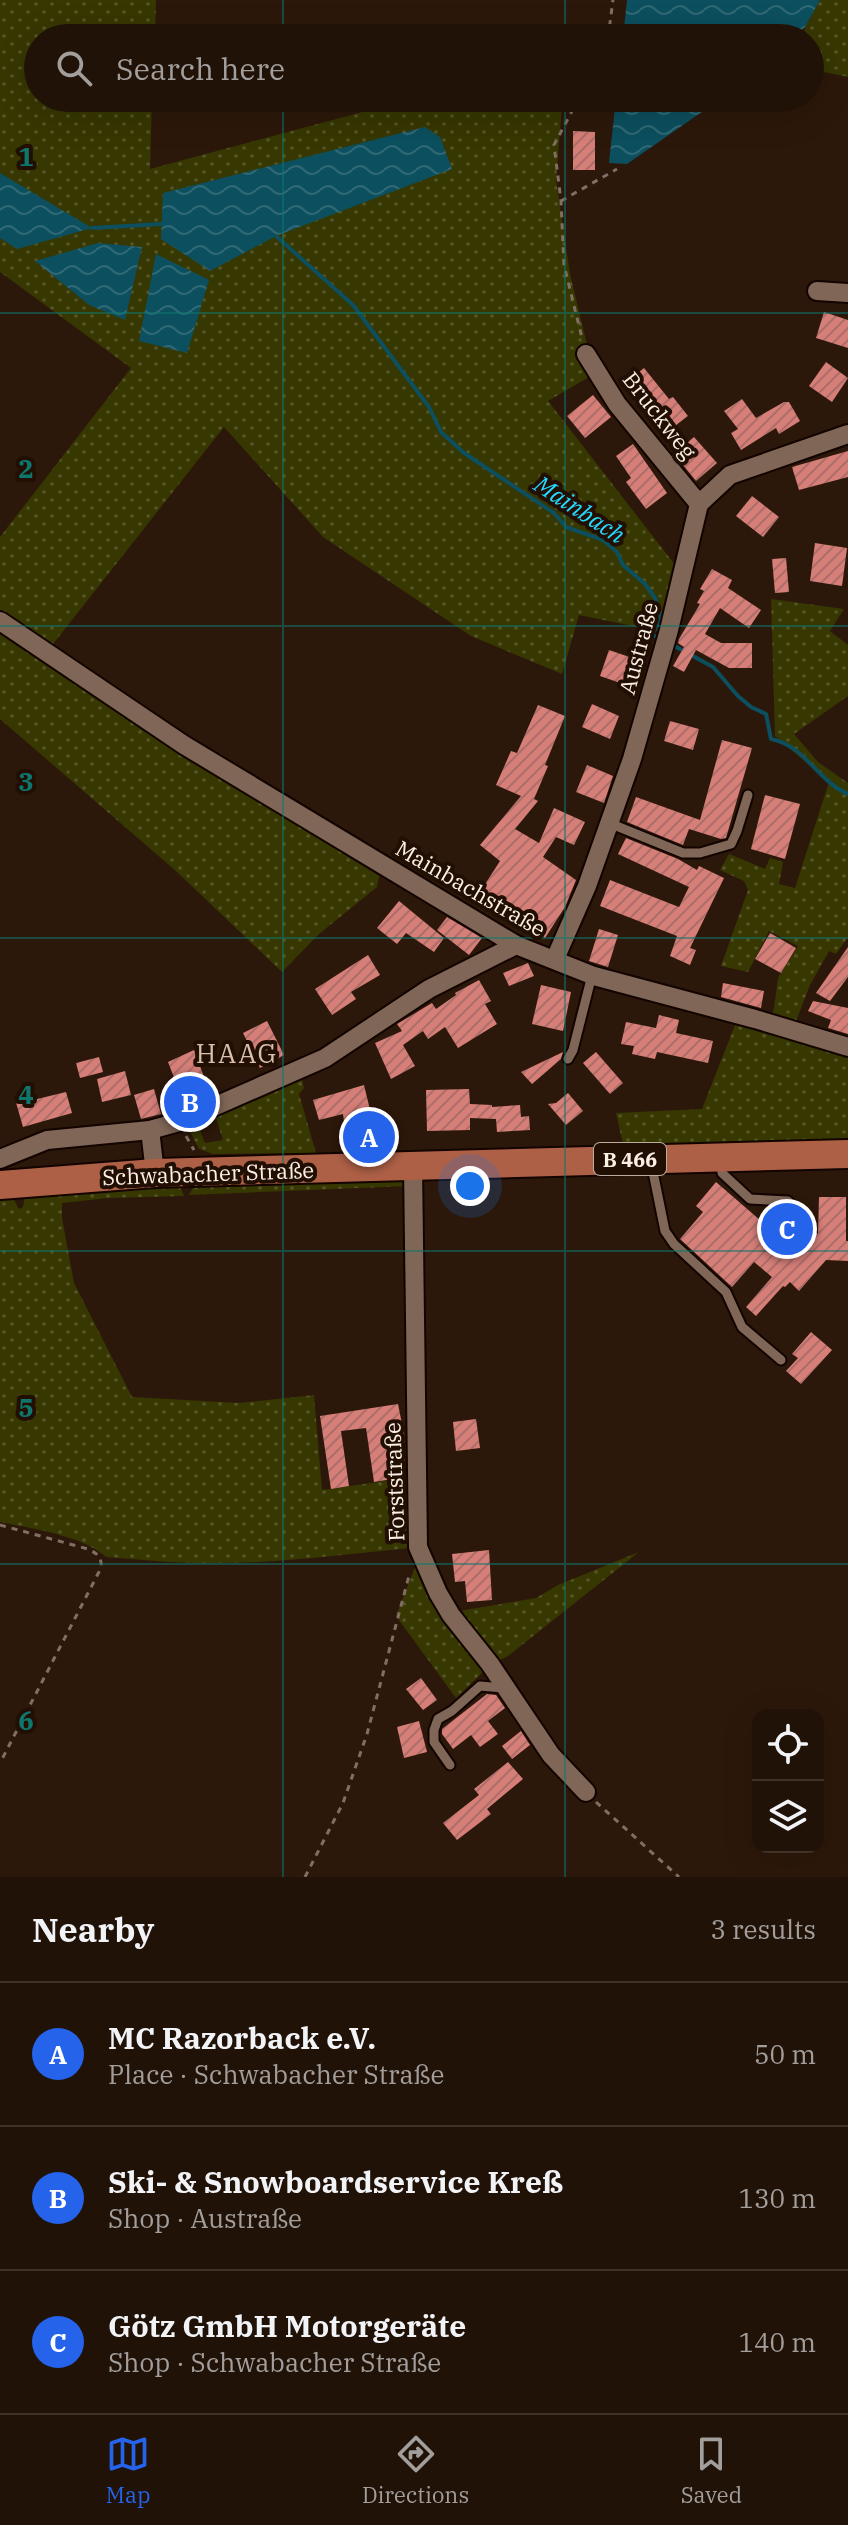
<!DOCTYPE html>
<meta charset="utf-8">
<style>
body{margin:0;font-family:"IBM Plex Serif",serif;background:#291b12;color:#f1f3f6}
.controls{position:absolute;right:24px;bottom:24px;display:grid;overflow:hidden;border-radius:16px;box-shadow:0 8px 32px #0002}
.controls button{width:72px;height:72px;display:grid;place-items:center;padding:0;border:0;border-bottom:2px solid #3e3229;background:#211208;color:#f1f3f6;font:40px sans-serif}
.you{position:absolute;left:470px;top:1186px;width:28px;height:28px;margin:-20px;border:6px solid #fff;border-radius:50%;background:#1a73e8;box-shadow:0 0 0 12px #1a73e833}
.badge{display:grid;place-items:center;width:52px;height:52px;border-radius:50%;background:#2563eb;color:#fff;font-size:26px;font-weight:700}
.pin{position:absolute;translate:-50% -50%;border:4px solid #fff;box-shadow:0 2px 8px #0006}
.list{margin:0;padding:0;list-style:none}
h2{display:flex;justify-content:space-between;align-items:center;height:104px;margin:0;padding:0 32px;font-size:34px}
h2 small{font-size:26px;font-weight:400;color:#a29e9c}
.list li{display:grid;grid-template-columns:52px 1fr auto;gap:24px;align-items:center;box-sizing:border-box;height:144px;padding:0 32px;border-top:2px solid #3e3229}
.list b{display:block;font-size:30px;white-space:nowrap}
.list p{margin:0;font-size:26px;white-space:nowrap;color:#a29e9c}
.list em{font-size:26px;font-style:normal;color:#a29e9c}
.icon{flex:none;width:44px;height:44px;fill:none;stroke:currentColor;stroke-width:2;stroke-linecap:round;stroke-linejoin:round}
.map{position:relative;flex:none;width:848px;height:1877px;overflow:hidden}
.search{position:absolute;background:#211208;box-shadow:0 8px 32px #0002;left:24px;right:24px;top:24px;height:88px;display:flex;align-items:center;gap:20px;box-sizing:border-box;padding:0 28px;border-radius:44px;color:#a29e9c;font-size:30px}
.sheet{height:536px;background:#211208}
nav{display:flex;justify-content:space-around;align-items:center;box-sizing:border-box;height:112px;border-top:2px solid #3e3229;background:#211208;font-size:22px;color:#a29e9c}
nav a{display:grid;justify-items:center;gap:4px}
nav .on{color:#2563eb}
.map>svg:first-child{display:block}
</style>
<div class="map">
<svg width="848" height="1877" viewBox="0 0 848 1877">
<defs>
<pattern id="green-dots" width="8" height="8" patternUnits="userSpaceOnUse" patternTransform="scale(2)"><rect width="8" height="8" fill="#363701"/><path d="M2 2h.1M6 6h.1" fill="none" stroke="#545426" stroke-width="1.8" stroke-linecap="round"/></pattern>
<pattern id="water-waves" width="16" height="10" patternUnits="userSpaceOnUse" patternTransform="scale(2)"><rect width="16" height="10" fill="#0c4f5e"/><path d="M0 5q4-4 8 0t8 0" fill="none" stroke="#306975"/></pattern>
<pattern id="building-hatch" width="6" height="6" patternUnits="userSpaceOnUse" patternTransform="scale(2)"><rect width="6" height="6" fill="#d67e78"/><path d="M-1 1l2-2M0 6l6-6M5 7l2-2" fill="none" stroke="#ad6e69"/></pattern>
</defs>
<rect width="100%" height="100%" fill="#2c180a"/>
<!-- green -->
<g fill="url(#green-dots)">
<polygon points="0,0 156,0 155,38 38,38 38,98 152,98 150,169 396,103 402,98 554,98 562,106 556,180 570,274 594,374 548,401 679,570 662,632 579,615 562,674 471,636 323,537 224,427 42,658 130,721 379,876 377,887 319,934 282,972 176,871 0,719 0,537 131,368 0,272"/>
<polygon points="820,0 848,0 848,77 810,69 810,38 804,38 805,27"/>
<polygon points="771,599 844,609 830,631 848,645 848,696 794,734 818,762 848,783 848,937 836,954 829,951 810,985 796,1021 773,1015 778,978 798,946 769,931 748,972 721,966 748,890 744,881 720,870 729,854 765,869 770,858 783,862 779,884 795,888 829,782 775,736"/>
<polygon points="737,1020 848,1054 848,1140 623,1144 616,1113 702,1109"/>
<polygon points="301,1075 304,1088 299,1094 316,1153 213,1154 199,1149 186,1124 196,1121 205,1143 223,1140 215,1115"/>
<polygon points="413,1179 409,1186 189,1195 195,1184"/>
<path d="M179 1184 184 1196 108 1198 62 1203V1218L74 1283 132 1397 239 1403 314 1395 322 1490 413 1477 410 1548C347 1554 282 1563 218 1563 181 1564 144 1560 106 1557 84 1536 30 1528 0 1522V1199L13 1198 19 1209 23 1207 25 1196Z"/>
<polygon points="639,1552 508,1656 490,1665 456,1698 396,1616 415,1567 420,1564 447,1613 536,1598 558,1585"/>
</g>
<!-- water -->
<g fill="url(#water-waves)">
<polygon points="627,0 820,0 805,27 793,38 623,38"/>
<polygon points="616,98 722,98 627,164 609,163"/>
<polygon points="425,127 440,137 452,169 276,236 210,271 161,239 163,193"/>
<polygon points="0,173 92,228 17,249 0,238"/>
<polygon points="98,243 142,247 125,320 89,305 35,261"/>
<polygon points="156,254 209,280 187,353 139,341"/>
</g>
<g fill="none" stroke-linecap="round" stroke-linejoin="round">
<!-- stream -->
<g stroke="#0c4f5e" stroke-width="4">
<polyline points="92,228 161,224"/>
<polyline points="276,236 353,305 429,407 441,432 464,453 554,513 566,527 603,540 617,552 623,565 645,584 655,598 661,617 652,635 661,639"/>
<path d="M669 643 713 667 738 696 751 707 766 714 771 739C806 746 816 780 848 794"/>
</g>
</g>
<!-- building -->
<g fill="url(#building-hatch)">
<polygon points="573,131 595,132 595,170 573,170"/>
<polygon points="824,312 848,320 848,348 816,338"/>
<polygon points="826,362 848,378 832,402 809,386"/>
<polygon points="644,368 669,399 673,397 688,416 663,435 648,416 651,414 626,383"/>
<polygon points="593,395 611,417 585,438 567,416"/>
<polygon points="742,399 756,418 784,402 789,402 800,421 779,434 776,428 741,450 731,433 738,429 724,411"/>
<polygon points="694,437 717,463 696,481 674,454"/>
<polygon points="633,444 667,493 646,509 626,482 631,478 616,456"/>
<polygon points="848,451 848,477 799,490 792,467"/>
<polygon points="752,496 779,517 763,537 736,516"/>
<polygon points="815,543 847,548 842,586 810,581"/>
<polygon points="786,558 789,592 775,593 772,559"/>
<polygon points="712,569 732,580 728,588 761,610 749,628 720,608 705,634 721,643 752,643 752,668 729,668 696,650 684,672 673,666 684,647 678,643 679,639 700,604 697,603 704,591 700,589"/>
<polygon points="609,650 638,660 629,686 600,676"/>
<polygon points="592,704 619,716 610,739 582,727"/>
<polygon points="538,705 565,716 545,765 548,766 534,799 538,801 515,829 539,843 554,808 585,822 574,845 556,837 543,857 576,880 565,907 545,938 478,895 500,861 480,845 521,796 496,785 511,751 517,753"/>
<polygon points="670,721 699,729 693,750 664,741"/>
<polygon points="722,740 752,748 726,838 721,839 689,829 683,845 627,822 636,797 700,820"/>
<polygon points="587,765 613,776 604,803 576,792"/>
<polygon points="765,795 800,804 785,859 751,849"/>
<polygon points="626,838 678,859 697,870 699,866 724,878 690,948 696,950 690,965 670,956 677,936 600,906 610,880 679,907 689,887 618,854"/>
<polygon points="399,901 444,938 434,952 406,933 397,944 377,928"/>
<polygon points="447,917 482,938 469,955 437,930"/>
<polygon points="599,929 618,935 608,967 589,961"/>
<polygon points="770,933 796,948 781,973 755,959"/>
<polygon points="848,947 848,977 830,1001 816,993"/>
<polygon points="368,955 380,975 351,992 356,999 332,1015 315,989"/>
<polygon points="528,963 534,976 509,986 503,973"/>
<polygon points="479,980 491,1001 485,1004 497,1024 458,1048 445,1027 428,1039 423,1031 403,1045 415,1066 391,1079 375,1043 402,1031 397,1024 432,1003 436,1009 456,995 455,993"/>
<polygon points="723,983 764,991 761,1008 721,997"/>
<polygon points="541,985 571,992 563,1031 532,1024"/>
<polygon points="813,1001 848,1008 848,1034 828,1028 831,1020 808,1011"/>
<polygon points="659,1015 679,1020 676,1033 713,1041 708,1063 657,1052 655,1059 632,1054 634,1046 621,1044 626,1022 656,1028"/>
<polygon points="267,1021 284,1055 260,1068 243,1033"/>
<polygon points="194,1050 207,1085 193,1092 196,1101 185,1106 168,1062"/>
<polygon points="563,1052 561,1059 532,1084 521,1072"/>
<polygon points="596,1052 623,1083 610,1094 583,1063"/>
<polygon points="99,1057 103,1072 80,1078 76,1063"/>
<polygon points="125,1071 131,1095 102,1102 97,1079"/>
<polygon points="364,1085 373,1122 390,1119 394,1147 348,1151 343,1114 319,1120 313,1100"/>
<polygon points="154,1089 161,1114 141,1119 134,1095"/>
<polygon points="469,1089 470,1104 492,1105 492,1107 520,1105 521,1117 529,1116 530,1130 497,1132 496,1119 470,1118 470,1130 427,1131 426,1090"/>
<polygon points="66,1092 72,1113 23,1127 15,1099 32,1094 33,1100"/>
<polygon points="568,1093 583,1111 566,1125 548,1104 556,1103"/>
<polygon points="716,1182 767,1226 780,1213 800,1218 818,1234 819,1197 846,1197 846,1241 848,1241 848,1261 826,1260 799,1291 790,1282 785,1287 783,1286 756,1316 746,1307 772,1277 754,1262 732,1287 680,1239 703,1212 696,1206"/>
<polygon points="811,1332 832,1350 801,1384 786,1371 798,1358 792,1354"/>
<polygon points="398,1404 405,1439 405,1477 374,1482 366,1428 341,1431 349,1486 331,1489 320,1416"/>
<polygon points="476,1419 480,1448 456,1451 453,1422"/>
<polygon points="489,1550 492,1600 467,1602 465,1581 455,1582 452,1554"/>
<polygon points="421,1678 437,1700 423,1710 406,1689"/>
<polygon points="487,1694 496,1695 505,1708 488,1721 498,1734 480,1747 471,1735 453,1749 442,1734 442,1729"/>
<polygon points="419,1721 427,1752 404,1758 397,1727"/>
<polygon points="521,1731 530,1745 512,1759 502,1746"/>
<polygon points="508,1762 523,1779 487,1809 491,1814 457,1840 443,1823 479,1795 474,1789"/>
</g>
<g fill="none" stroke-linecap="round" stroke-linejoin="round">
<!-- lane casing -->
<g stroke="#130400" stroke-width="13">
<g id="lane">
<polyline points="609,823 683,853 700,853 731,844 737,831 748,795"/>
<polyline points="568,1059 573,1050 592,975"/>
<polyline points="722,1161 722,1173 750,1199 788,1201"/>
<polyline points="651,1162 665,1231 674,1244 726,1292 742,1327 781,1360"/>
<polyline points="450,1765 434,1742 434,1730 438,1719 452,1711 480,1686 503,1688"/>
</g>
</g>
<!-- street casing -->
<g stroke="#130400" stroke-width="22">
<g id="street">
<polyline points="817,291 848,293"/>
<polyline points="586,354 617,404 699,504"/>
<polyline points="0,621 184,745 516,945 594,976 755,1019 848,1047"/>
<polyline points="555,959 587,886 632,759 669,630 699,504 730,475 848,434"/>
<polyline points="150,1130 155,1173"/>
<polyline points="0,1159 47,1140 150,1130 179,1122 325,1058 429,989 516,945"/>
<polyline points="413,1166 418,1547 438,1593 451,1615 490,1664 551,1755 586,1792"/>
</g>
</g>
<!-- primary casing -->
<g stroke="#130400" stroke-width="32">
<polyline id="primary" points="0,1185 155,1173 848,1154"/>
</g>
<!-- path -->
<g stroke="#806f62" stroke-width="3" stroke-dasharray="6 6" stroke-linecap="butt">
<polyline points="608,38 613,0"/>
<polyline points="579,98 554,145 561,201 564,265 582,338"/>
<polyline points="561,201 617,169"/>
<polyline points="186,1136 194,1150"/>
<path d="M0 1525 88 1549C98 1554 102 1557 101 1568L0 1763"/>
<polyline points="596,1802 679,1877"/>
<polyline points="305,1877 343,1803 367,1734 410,1572"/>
</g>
<!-- lane -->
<use href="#lane" stroke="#7f6656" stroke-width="9"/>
<!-- street -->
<use href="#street" stroke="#7f6656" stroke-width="18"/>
<!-- primary -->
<use href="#primary" stroke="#ad6046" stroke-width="28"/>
</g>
<!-- grid -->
<path fill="none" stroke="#0f766e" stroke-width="2" stroke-opacity="0.55" d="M283 0V38M565 0V38M283 98V1877M565 98V1877M0 313H848M0 626H848M0 938H848M0 1251H848M0 1564H848"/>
<g text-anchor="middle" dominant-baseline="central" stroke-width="8" stroke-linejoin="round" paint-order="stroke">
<!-- shield labels -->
<rect fill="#220f03" stroke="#bbaca1" stroke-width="2" x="594" y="1143" width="72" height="32" rx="6"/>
<g font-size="20" font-weight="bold" fill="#fdefe5">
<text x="630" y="1159">B 466</text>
</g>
<!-- street labels -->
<g font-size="22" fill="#fdefe5" stroke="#220f03">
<text transform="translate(660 415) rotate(52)">Bruckweg</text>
<text transform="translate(638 648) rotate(-75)">Austraße</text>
<text transform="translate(471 888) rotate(30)">Mainbachstraße</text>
<text transform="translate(208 1173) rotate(-2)">Schwabacher Straße</text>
<text transform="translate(394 1482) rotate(-92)">Forststraße</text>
</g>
<!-- water labels -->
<g font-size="24" font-style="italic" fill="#25d8fe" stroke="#220f03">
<text transform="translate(580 509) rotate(33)">Mainbach</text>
</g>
<!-- quarter labels -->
<g font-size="26" letter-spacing="2" fill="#dabfad" stroke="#220f03">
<text x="237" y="1053">HAAG</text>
</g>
</g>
<g font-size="26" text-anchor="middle" font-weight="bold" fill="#0f766e" stroke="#220f03" stroke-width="8" stroke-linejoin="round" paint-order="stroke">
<text x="26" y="166">1</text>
<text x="26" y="478">2</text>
<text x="26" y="791">3</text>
<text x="26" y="1104">4</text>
<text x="26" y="1417">5</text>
<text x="26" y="1730">6</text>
</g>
</svg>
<div class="controls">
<button><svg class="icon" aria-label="locate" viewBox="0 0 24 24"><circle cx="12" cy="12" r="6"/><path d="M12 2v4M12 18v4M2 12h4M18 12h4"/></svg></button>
<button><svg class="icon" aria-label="layers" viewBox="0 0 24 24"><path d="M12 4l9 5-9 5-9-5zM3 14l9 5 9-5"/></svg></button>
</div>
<div class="you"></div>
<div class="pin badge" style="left:369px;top:1137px">A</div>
<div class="pin badge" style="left:190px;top:1102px">B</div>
<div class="pin badge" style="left:787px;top:1229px">C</div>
<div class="search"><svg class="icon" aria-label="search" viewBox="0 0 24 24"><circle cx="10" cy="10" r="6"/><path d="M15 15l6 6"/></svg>Search here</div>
</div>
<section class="sheet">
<h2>Nearby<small>3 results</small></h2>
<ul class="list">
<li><span class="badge">A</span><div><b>MC Razorback e.V.</b><p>Place · Schwabacher Straße</p></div><em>50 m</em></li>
<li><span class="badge">B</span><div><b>Ski- &amp; Snowboardservice Kreß</b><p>Shop · Austraße</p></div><em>130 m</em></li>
<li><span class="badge">C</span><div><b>Götz GmbH Motorgeräte</b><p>Shop · Schwabacher Straße</p></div><em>140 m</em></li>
</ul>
</section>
<nav>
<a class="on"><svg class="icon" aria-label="map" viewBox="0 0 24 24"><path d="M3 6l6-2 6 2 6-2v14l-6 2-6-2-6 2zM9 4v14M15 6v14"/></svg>Map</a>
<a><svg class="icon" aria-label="directions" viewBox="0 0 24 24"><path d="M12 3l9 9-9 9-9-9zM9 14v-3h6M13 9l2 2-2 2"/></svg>Directions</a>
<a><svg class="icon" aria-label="saved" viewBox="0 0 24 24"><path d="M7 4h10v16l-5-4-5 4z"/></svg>Saved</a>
</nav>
